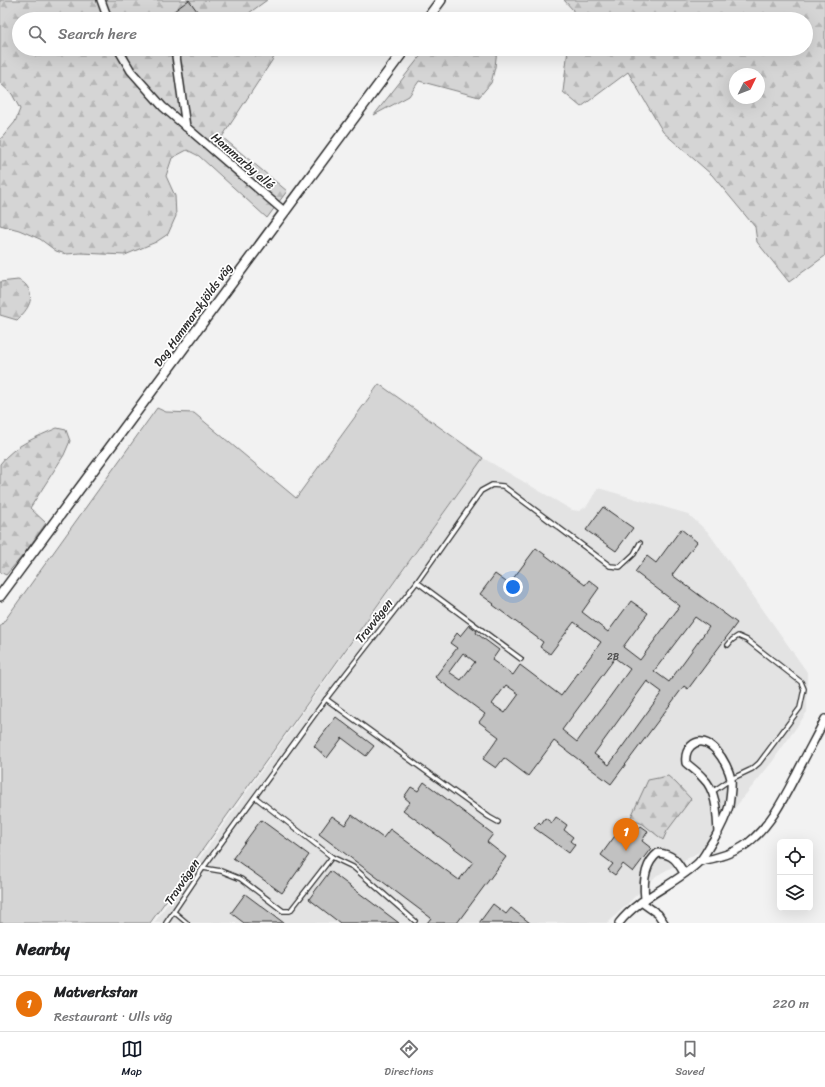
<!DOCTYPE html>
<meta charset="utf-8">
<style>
body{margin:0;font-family:Sriracha,sans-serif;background:#f2f2f2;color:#202124}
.controls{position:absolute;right:12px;bottom:12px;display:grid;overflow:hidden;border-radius:6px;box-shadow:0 4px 16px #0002}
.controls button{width:36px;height:36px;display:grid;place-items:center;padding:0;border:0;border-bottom:1px solid #e0e0e0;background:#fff;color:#202124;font:20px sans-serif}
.compass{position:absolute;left:729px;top:68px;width:36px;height:36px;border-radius:50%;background:#fff;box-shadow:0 4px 16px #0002;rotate:47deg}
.you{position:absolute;left:513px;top:587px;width:14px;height:14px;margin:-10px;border:3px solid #fff;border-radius:50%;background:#1a73e8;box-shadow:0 0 0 6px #1a73e833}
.badge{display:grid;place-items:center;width:26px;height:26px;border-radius:50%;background:#111827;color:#fff;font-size:13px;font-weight:700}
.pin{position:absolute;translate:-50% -33px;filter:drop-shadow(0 1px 2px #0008)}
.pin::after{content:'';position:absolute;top:21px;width:14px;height:12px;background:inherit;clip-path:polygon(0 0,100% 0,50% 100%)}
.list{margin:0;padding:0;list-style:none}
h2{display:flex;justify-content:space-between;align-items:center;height:52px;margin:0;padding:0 16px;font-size:17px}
h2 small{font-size:13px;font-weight:400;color:#757577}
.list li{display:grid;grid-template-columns:26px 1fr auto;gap:12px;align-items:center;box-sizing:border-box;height:56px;padding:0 16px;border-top:1px solid #e0e0e0}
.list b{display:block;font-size:15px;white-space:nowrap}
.list p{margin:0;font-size:13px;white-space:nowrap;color:#757577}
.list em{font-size:13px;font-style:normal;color:#757577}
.icon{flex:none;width:22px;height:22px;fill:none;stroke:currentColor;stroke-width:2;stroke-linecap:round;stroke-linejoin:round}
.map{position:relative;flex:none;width:825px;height:923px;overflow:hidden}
.search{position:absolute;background:#fff;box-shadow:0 4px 16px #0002;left:12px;right:12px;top:12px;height:44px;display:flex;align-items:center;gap:10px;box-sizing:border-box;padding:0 14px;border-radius:22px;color:#757577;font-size:15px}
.sheet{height:108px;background:#fff}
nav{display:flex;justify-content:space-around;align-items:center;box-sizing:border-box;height:56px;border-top:1px solid #e0e0e0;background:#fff;font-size:11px;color:#757577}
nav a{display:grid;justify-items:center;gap:2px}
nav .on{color:#111827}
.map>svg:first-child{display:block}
</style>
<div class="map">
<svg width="825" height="923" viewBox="0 0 825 923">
<defs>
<pattern id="forest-firs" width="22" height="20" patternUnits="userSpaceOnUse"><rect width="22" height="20" fill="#d5d5d5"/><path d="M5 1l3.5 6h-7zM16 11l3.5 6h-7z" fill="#b7b7b7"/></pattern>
</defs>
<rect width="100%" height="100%" fill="#f2f2f2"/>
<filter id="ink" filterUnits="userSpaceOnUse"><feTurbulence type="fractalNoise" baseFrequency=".025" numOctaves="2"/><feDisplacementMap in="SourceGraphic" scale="8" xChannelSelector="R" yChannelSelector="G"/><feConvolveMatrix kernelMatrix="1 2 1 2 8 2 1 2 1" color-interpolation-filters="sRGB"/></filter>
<g filter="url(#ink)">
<!-- built -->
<polygon fill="#e3e3e3" points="483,458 572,510 579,511 587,506 598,488 688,514 708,532 807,672 807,712 772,762 699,852 656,876 608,923 154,923"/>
<!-- grass -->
<polygon fill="#d5d5d5" stroke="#808080" points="379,384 483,458 150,923 0,923 0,627 157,408 166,412 194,413 296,498"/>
<!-- forest -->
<g fill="url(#forest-firs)" stroke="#808080" fill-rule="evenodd">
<polygon points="0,0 267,0 249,13 245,19 19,19 19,49 277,49 273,59 222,137 287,191 267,218 199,156 187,150 172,158 166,176 175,196 176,216 168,234 156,242 125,255 81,253 66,254 56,251 40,239 19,230 0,225 0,140 15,122 20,109 12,94 0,83"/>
<path d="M564 0H825V256L789 282 757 242 755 227 712 175 663 132 628 72 581 107 563 92 568 49H806V19H572L573 10ZM735 74H759V98H735Z"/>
<polygon points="426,49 497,49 495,67 491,83 479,97 419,81 409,96 374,115"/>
<path d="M18 280C23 282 25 283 28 288 35 301 26 311 17 320L0 315V282Z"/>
<path d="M57 428 66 430 70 441 64 455 30 508 46 523 24 554 6 575 0 572V464C14 445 37 437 57 428Z"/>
<polygon points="668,776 676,783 691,799 667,831 663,840 643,824 630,819 648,780"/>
</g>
<!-- building -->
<g fill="#c1c1c1" stroke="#2b2b2b" fill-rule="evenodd">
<polygon points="189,0 197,11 185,19 163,19"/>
<polygon points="603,507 633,528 616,551 586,530"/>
<path d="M681 529 697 542 672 575 737 623 688 689 684 686 611 784 554 741 528 776 504 758 496 768 483 759 499 737 479 722 485 714 435 677 457 648 450 643 457 633 460 636 469 625 477 631 476 633 499 650 492 660 513 675 520 665 561 696 601 642 574 622 550 654 540 647 543 642 493 605 494 604 480 594 495 574 509 584 536 548 585 585 589 580 599 588 582 612 608 632 631 601 648 613 623 647 640 660 680 606 635 572 647 556 656 563ZM695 617 709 627 669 682 654 671ZM463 653 475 662 461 680 449 672ZM615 658 630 669 577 742 562 730ZM647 681 662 692 609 765 594 754ZM506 685 519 694 505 713 492 704Z"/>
<polygon points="336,717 374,746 366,756 342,738 327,758 314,746"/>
<polygon points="424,782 493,834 487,842 506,857 457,923 427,923 431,918 319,834 332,816 345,825 352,815 383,838 390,829 459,880 473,862 403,810 410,802 404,797 411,787 418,791"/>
<polygon points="556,817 567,825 564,830 573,837 570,841 575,845 569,853 534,828 539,822 541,824 545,818 552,823"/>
<polygon points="261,820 309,855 282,893 233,858"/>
<polygon points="623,825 635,834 641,826 648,831 642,841 651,848 633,872 623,864 615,875 608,870 613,864 601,855"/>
<polygon points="330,871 399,923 340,923 309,899"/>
<polygon points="245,894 284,923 244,923 231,913"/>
<polygon points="493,904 506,914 511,908 530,923 479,923"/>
</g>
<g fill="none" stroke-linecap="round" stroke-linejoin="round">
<!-- service casing -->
<g stroke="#2b2b2b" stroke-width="6">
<g id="service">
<polyline points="417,582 521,659"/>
<polyline points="326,699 489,817 498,822"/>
<polyline points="712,792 731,779 752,769 759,763 800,708 804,689 801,682 747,640 738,636 732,640 728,645"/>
<polyline points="255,797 332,857 353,867 415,921"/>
<polyline points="203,868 221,871 241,879 283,911 290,911 332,857"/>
<polyline points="174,912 187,923"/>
<polyline points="166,923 203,868 326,699 417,582 481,491 492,485 503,486 610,566 620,567 634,554 640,543"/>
</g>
</g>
<!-- minor casing -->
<g stroke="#2b2b2b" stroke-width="10">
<g id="minor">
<polyline points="101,0 108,19"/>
<polyline points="118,49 131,71 163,107 285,212"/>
<polyline points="175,49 186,127"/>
<path d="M700 861C715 859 737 852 748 843 771 825 784 798 797 773 806 755 816 737 825 719"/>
<path d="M645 899C643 882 644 864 658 853 673 854 677 861 684 873"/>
<polyline points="641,902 658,914 664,923"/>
<path d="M619 923C640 896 675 885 699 862 705 856 709 846 714 839 720 829 726 817 729 806 730 798 732 786 731 779 728 764 709 730 691 746 686 751 685 756 686 763 692 768 698 772 703 778 717 791 717 815 718 833"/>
</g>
</g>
<!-- secondary casing -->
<g stroke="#2b2b2b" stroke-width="12">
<g id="secondary">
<polyline points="427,19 441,0"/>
<polyline points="0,596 405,49"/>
</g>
</g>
<!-- service -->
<use href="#service" stroke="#fff" stroke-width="3.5"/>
<!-- minor -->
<use href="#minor" stroke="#fff" stroke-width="7"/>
<!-- secondary -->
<use href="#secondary" stroke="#fff" stroke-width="9"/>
</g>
</g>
<g text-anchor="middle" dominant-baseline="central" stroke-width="3.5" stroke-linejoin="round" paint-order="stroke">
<!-- number labels -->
<g font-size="10" fill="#505050">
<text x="613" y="657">2B</text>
</g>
<!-- street labels -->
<g font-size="12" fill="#2b2b2b" stroke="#fff">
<text transform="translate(243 161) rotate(41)">Hammarby allé</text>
<text transform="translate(193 315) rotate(-54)">Dag Hammarskjölds väg</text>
<text transform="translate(374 621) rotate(-52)">Travvägen</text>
<text transform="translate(182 882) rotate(-56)">Travvägen</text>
</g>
</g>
</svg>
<div class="controls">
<button><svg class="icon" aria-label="locate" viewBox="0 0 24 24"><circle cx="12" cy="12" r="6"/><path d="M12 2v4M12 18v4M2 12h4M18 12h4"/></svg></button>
<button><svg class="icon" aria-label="layers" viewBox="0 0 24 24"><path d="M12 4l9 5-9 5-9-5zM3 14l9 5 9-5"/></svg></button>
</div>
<svg class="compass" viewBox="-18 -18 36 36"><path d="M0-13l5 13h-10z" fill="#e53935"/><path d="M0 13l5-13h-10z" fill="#757577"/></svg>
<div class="you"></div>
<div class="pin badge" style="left:626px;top:851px;background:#e8710a">1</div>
<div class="search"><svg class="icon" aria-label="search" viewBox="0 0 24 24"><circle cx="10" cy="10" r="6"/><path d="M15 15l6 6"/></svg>Search here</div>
</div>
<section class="sheet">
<h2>Nearby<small></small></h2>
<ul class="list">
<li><span class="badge" style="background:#e8710a">1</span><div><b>Matverkstan</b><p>Restaurant · Ulls väg</p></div><em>220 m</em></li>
</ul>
</section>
<nav>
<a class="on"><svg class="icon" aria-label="map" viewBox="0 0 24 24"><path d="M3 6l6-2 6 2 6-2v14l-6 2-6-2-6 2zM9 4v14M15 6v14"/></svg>Map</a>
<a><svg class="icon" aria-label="directions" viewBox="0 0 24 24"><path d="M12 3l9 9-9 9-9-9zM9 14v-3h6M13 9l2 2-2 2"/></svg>Directions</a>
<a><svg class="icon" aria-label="saved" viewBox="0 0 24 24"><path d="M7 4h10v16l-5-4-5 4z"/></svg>Saved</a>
</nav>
